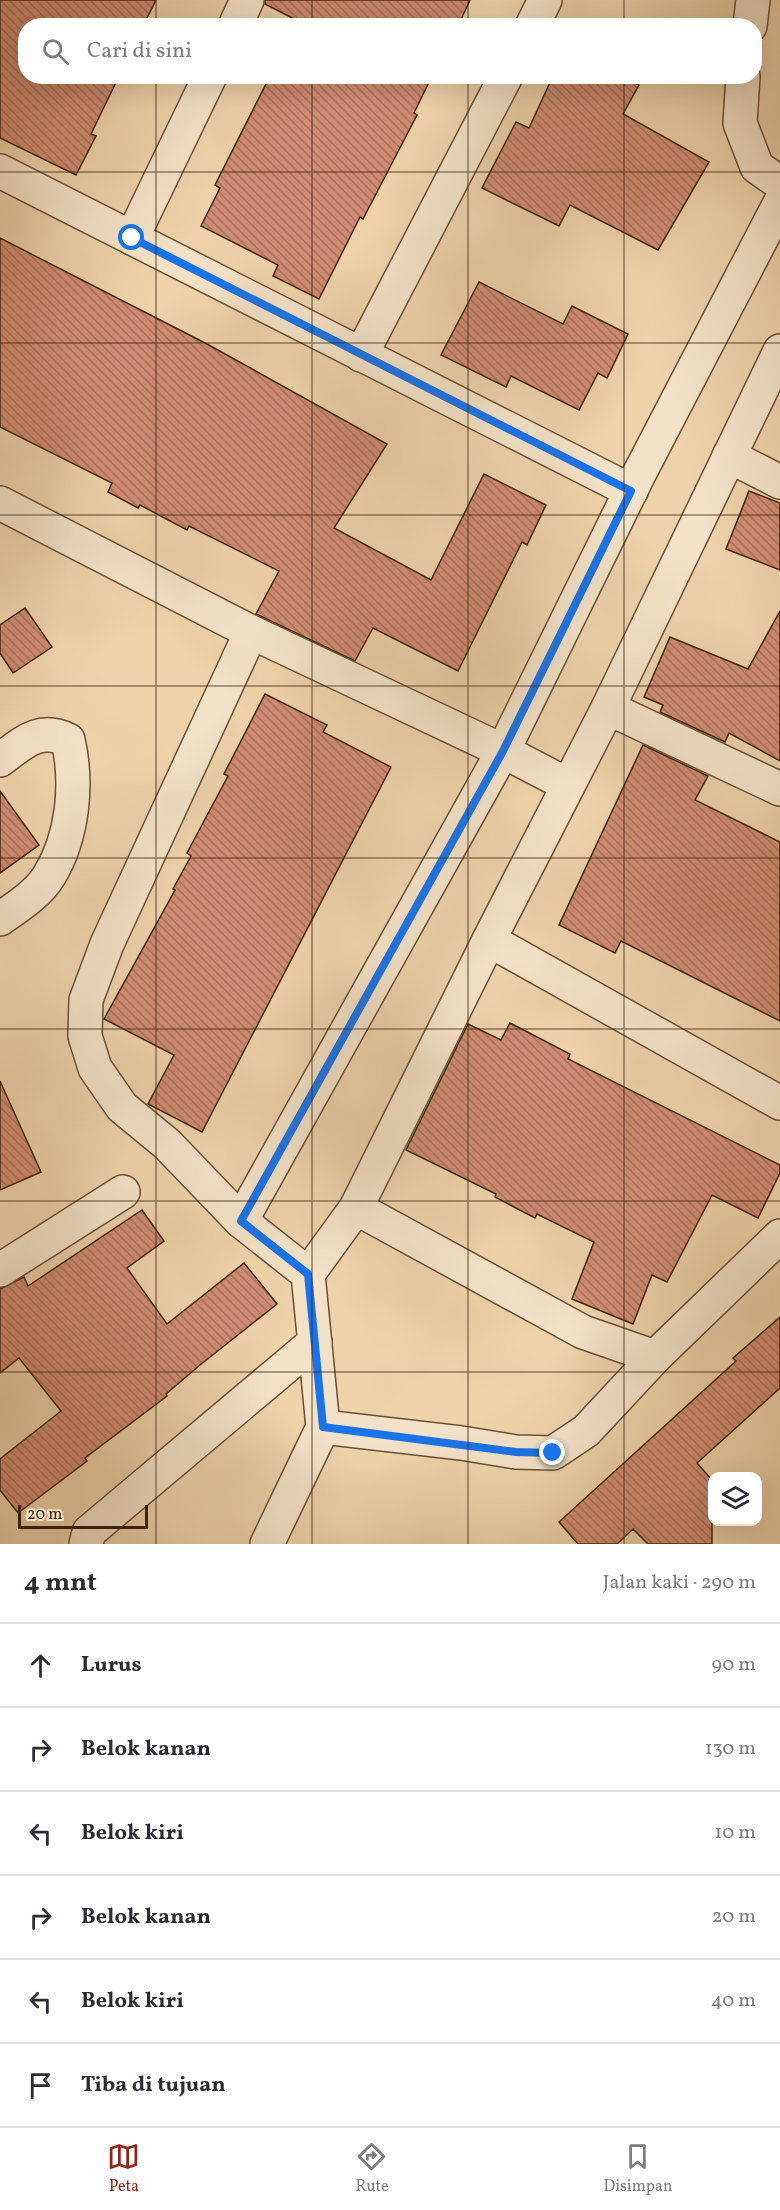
<!DOCTYPE html>
<html lang="id">
<meta charset="utf-8">
<style>
body{margin:0;font-family:Vollkorn,serif;background:#f2f2f3;color:#2b2b33}
.controls{position:absolute;right:18px;bottom:18px;display:grid;overflow:hidden;border-radius:12px;box-shadow:0 6px 24px #0002}
.controls button{width:54px;height:54px;display:grid;place-items:center;padding:0;border:0;border-bottom:2px solid #e1e1e2;background:#fff;color:#2b2b33;font:30px sans-serif}
.scale{position:absolute;left:18px;bottom:15px;width:130px;box-sizing:border-box;padding-left:6px;border:3px solid #3e240d;border-top:0;font-size:16px;line-height:21px;white-space:nowrap;color:#3e240d;-webkit-text-stroke:4px #f3e2c8;paint-order:stroke}
.stop{position:absolute;width:18px;height:18px;margin:-14px;border:4px solid #1a73e8;border-radius:50%;background:#fff}
.stop.end{background:#1a73e8;border-color:#fff;box-shadow:0 2px 6px #0008}
.list{margin:0;padding:0;list-style:none}
h2{display:flex;justify-content:space-between;align-items:center;height:78px;margin:0;padding:0 24px;font-size:26px}
h2 small{font-size:20px;font-weight:400;color:#7c7c81}
.list li{display:grid;grid-template-columns:39px 1fr auto;gap:18px;align-items:center;box-sizing:border-box;height:84px;padding:0 24px;border-top:2px solid #e1e1e2}
.list b{display:block;font-size:22px;white-space:nowrap}
.list em{font-size:20px;font-style:normal;color:#7c7c81}
.icon{flex:none;width:33px;height:33px;fill:none;stroke:currentColor;stroke-width:2;stroke-linecap:round;stroke-linejoin:round}
.map{position:relative;flex:none;width:780px;height:1544px;overflow:hidden}
.search{position:absolute;background:#fff;box-shadow:0 6px 24px #0002;left:18px;right:18px;top:18px;height:66px;display:flex;align-items:center;gap:15px;box-sizing:border-box;padding:0 21px;border-radius:24px;color:#7c7c81;font-size:22px}
.sheet{height:582px;background:#fff}
nav{display:flex;justify-content:space-around;align-items:center;box-sizing:border-box;height:84px;border-top:2px solid #e1e1e2;background:#fff;font-size:16px;color:#7c7c81}
nav a{display:grid;justify-items:center;gap:3px}
nav .on{color:#8f2418}
.map>svg:first-child{display:block}
</style>
<div class="map">
<svg width="780" height="1544" viewBox="0 0 780 1544">
<defs>
<pattern id="building-back-hatch" width="6" height="6" patternUnits="userSpaceOnUse" patternTransform="scale(1.5)"><rect width="6" height="6" fill="#cf8c72"/><path d="M-1 5l2 2M0 0l6 6M5-1l2 2" fill="none" stroke="#a9725c"/></pattern>
</defs>
<rect width="100%" height="100%" fill="#edd2aa"/>
<filter id="stains"><feTurbulence type="fractalNoise" baseFrequency=".00333" numOctaves="4"/><feColorMatrix values="0 0 0 0 .2 0 0 0 0 .09 0 0 0 0 .02 0 0 0 .5 -.17"/></filter>
<radialGradient id="worn" r=".72"><stop offset=".6" stop-color="#630" stop-opacity="0"/><stop offset="1" stop-color="#630" stop-opacity=".3"/></radialGradient>
<!-- building -->
<g fill="url(#building-back-hatch)" stroke="#3e240d" stroke-width="1.5">
<polygon points="0,0 156,0 143,26 26,26 26,76 119,76 91,134 96,136 76,175 0,138"/>
<polygon points="265,0 470,0 458,26 308,26 265,4"/>
<polygon points="270,76 432,76 414,113 417,115 363,219 360,217 319,299 273,276 278,265 201,226 220,188 215,185"/>
<polygon points="553,76 622,76 639,85 623,114 709,162 658,250 570,205 559,226 482,188 516,122 529,128"/>
<polygon points="0,238 207,344 387,444 334,528 431,580 484,474 546,505 527,545 522,542 458,671 373,628 355,661 256,614 279,571 189,526 187,530 140,505 138,508 108,492 112,483 0,427"/>
<polygon points="479,282 563,324 572,306 628,334 607,378 598,373 579,410 511,376 506,387 441,355"/>
<polygon points="749,491 780,503 780,570 726,549"/>
<polygon points="25,608 52,647 13,673 0,653 0,625"/>
<polygon points="780,611 780,761 729,733 725,742 660,712 663,705 644,697 670,637 748,669"/>
<polygon points="265,694 327,725 323,732 391,767 202,1132 148,1104 174,1055 104,1019 175,890 173,889 191,856 187,853 228,776 224,774"/>
<polygon points="643,745 708,776 695,800 780,842 780,1021 621,941 615,953 559,925"/>
<polygon points="0,791 39,845 0,873"/>
<polygon points="510,1023 570,1054 568,1059 780,1165 780,1173 758,1218 712,1195 667,1282 652,1275 633,1324 572,1299 594,1242 537,1214 535,1218 495,1197 496,1194 406,1150 468,1024 501,1040"/>
<polygon points="0,1081 41,1172 0,1190"/>
<polygon points="142,1210 164,1241 127,1268 167,1324 244,1263 277,1304 200,1365 166,1394 167,1396 85,1458 87,1461 18,1513 0,1490 0,1459 61,1411 19,1358 0,1373 0,1289 24,1277 28,1286"/>
<polygon points="780,1317 780,1388 697,1463 712,1480 712,1544 648,1544 633,1529 617,1544 578,1544 559,1522 736,1361 733,1358"/>
</g>
<g fill="none" stroke-linecap="round" stroke-linejoin="round">
<!-- minor casing -->
<g stroke="#6a5034" stroke-width="36">
<g id="minor">
<polyline points="235,26 247,0"/>
<polyline points="532,26 545,0"/>
<polyline points="750,26 753,0"/>
<polyline points="743,76 740,123 757,167 780,183"/>
<polyline points="0,171 631,491"/>
<polyline points="132,238 210,76"/>
<polyline points="361,355 506,76"/>
<polyline points="729,456 780,482"/>
<polyline points="0,503 251,632 503,751 568,785"/>
<polyline points="251,632 107,944 86,1000 85,1036 95,1068 122,1107 167,1144 241,1221 308,1274 323,1427 267,1544"/>
<polyline points="608,708 780,789"/>
<path d="M0 760C23 743 39 726 68 740 78 784 73 837 49 876 38 894 17 907 0 919"/>
<polyline points="489,940 780,1103"/>
<polyline points="356,1208 583,1332 655,1357"/>
<polyline points="241,1221 503,751 638,476 780,203"/>
<polyline points="0,1270 123,1192"/>
<polyline points="308,1274 356,1208 489,940 608,708 780,351"/>
<polyline points="323,1427 461,1443 516,1452 553,1453 586,1431 655,1357 780,1236"/>
<polyline points="86,1544 89,1532 315,1342"/>
</g>
</g>
<!-- minor -->
<use href="#minor" stroke="#f3e2c8" stroke-width="33"/>
</g>
<g fill="none" stroke-linecap="round" stroke-linejoin="round">
<!-- route -->
<polyline stroke="#1a73e8" stroke-width="8" points="132,238 631,491 503,751 241,1221 308,1274 323,1427 516,1452 553,1453"/>
</g>
<!-- grid -->
<path fill="none" stroke="#3e240d" stroke-width="1.5" stroke-opacity="0.55" d="M156 0V26M312 0V26M468 0V26M624 0V26M156 76V1544M312 76V1544M468 76V1544M624 76V1544M0 172H780M0 343H780M0 515H780M0 686H780M0 858H780M0 1029H780M0 1201H780M0 1372H780"/>
<rect width="100%" height="100%" filter="url(#stains)"/>
<rect width="100%" height="100%" fill="url(#worn)"/>
</svg>
<div class="controls">
<button><svg class="icon" aria-label="layers" viewBox="0 0 24 24"><path d="M12 4l9 5-9 5-9-5zM3 14l9 5 9-5"/></svg></button>
</div>
<div class="scale">20 m</div>
<div class="stop" style="left:132px;top:238px"></div>
<div class="stop end" style="left:553px;top:1453px"></div>
<div class="search"><svg class="icon" aria-label="search" viewBox="0 0 24 24"><circle cx="10" cy="10" r="6"/><path d="M15 15l6 6"/></svg>Cari di sini</div>
</div>
<section class="sheet">
<h2>4 mnt<small>Jalan kaki · 290 m</small></h2>
<ul class="list">
<li><svg class="icon" aria-label="ahead" viewBox="0 0 24 24"><path d="M12 20V5M6 11l6-6 6 6"/></svg><div><b>Lurus</b></div><em>90 m</em></li>
<li><svg class="icon" aria-label="right" viewBox="0 0 24 24"><path d="M7 20v-9h11M14 6l5 5-5 5"/></svg><div><b>Belok kanan</b></div><em>130 m</em></li>
<li><svg class="icon" aria-label="left" viewBox="0 0 24 24"><path d="M17 20v-9H6M10 6l-5 5 5 5"/></svg><div><b>Belok kiri</b></div><em>10 m</em></li>
<li><svg class="icon" aria-label="right" viewBox="0 0 24 24"><path d="M7 20v-9h11M14 6l5 5-5 5"/></svg><div><b>Belok kanan</b></div><em>20 m</em></li>
<li><svg class="icon" aria-label="left" viewBox="0 0 24 24"><path d="M17 20v-9H6M10 6l-5 5 5 5"/></svg><div><b>Belok kiri</b></div><em>40 m</em></li>
<li><svg class="icon" aria-label="arrive" viewBox="0 0 24 24"><path d="M6 21V4h12l-3 4 3 4H6"/></svg><div><b>Tiba di tujuan</b></div></li>
</ul>
</section>
<nav>
<a class="on"><svg class="icon" aria-label="map" viewBox="0 0 24 24"><path d="M3 6l6-2 6 2 6-2v14l-6 2-6-2-6 2zM9 4v14M15 6v14"/></svg>Peta</a>
<a><svg class="icon" aria-label="directions" viewBox="0 0 24 24"><path d="M12 3l9 9-9 9-9-9zM9 14v-3h6M13 9l2 2-2 2"/></svg>Rute</a>
<a><svg class="icon" aria-label="saved" viewBox="0 0 24 24"><path d="M7 4h10v16l-5-4-5 4z"/></svg>Disimpan</a>
</nav>
